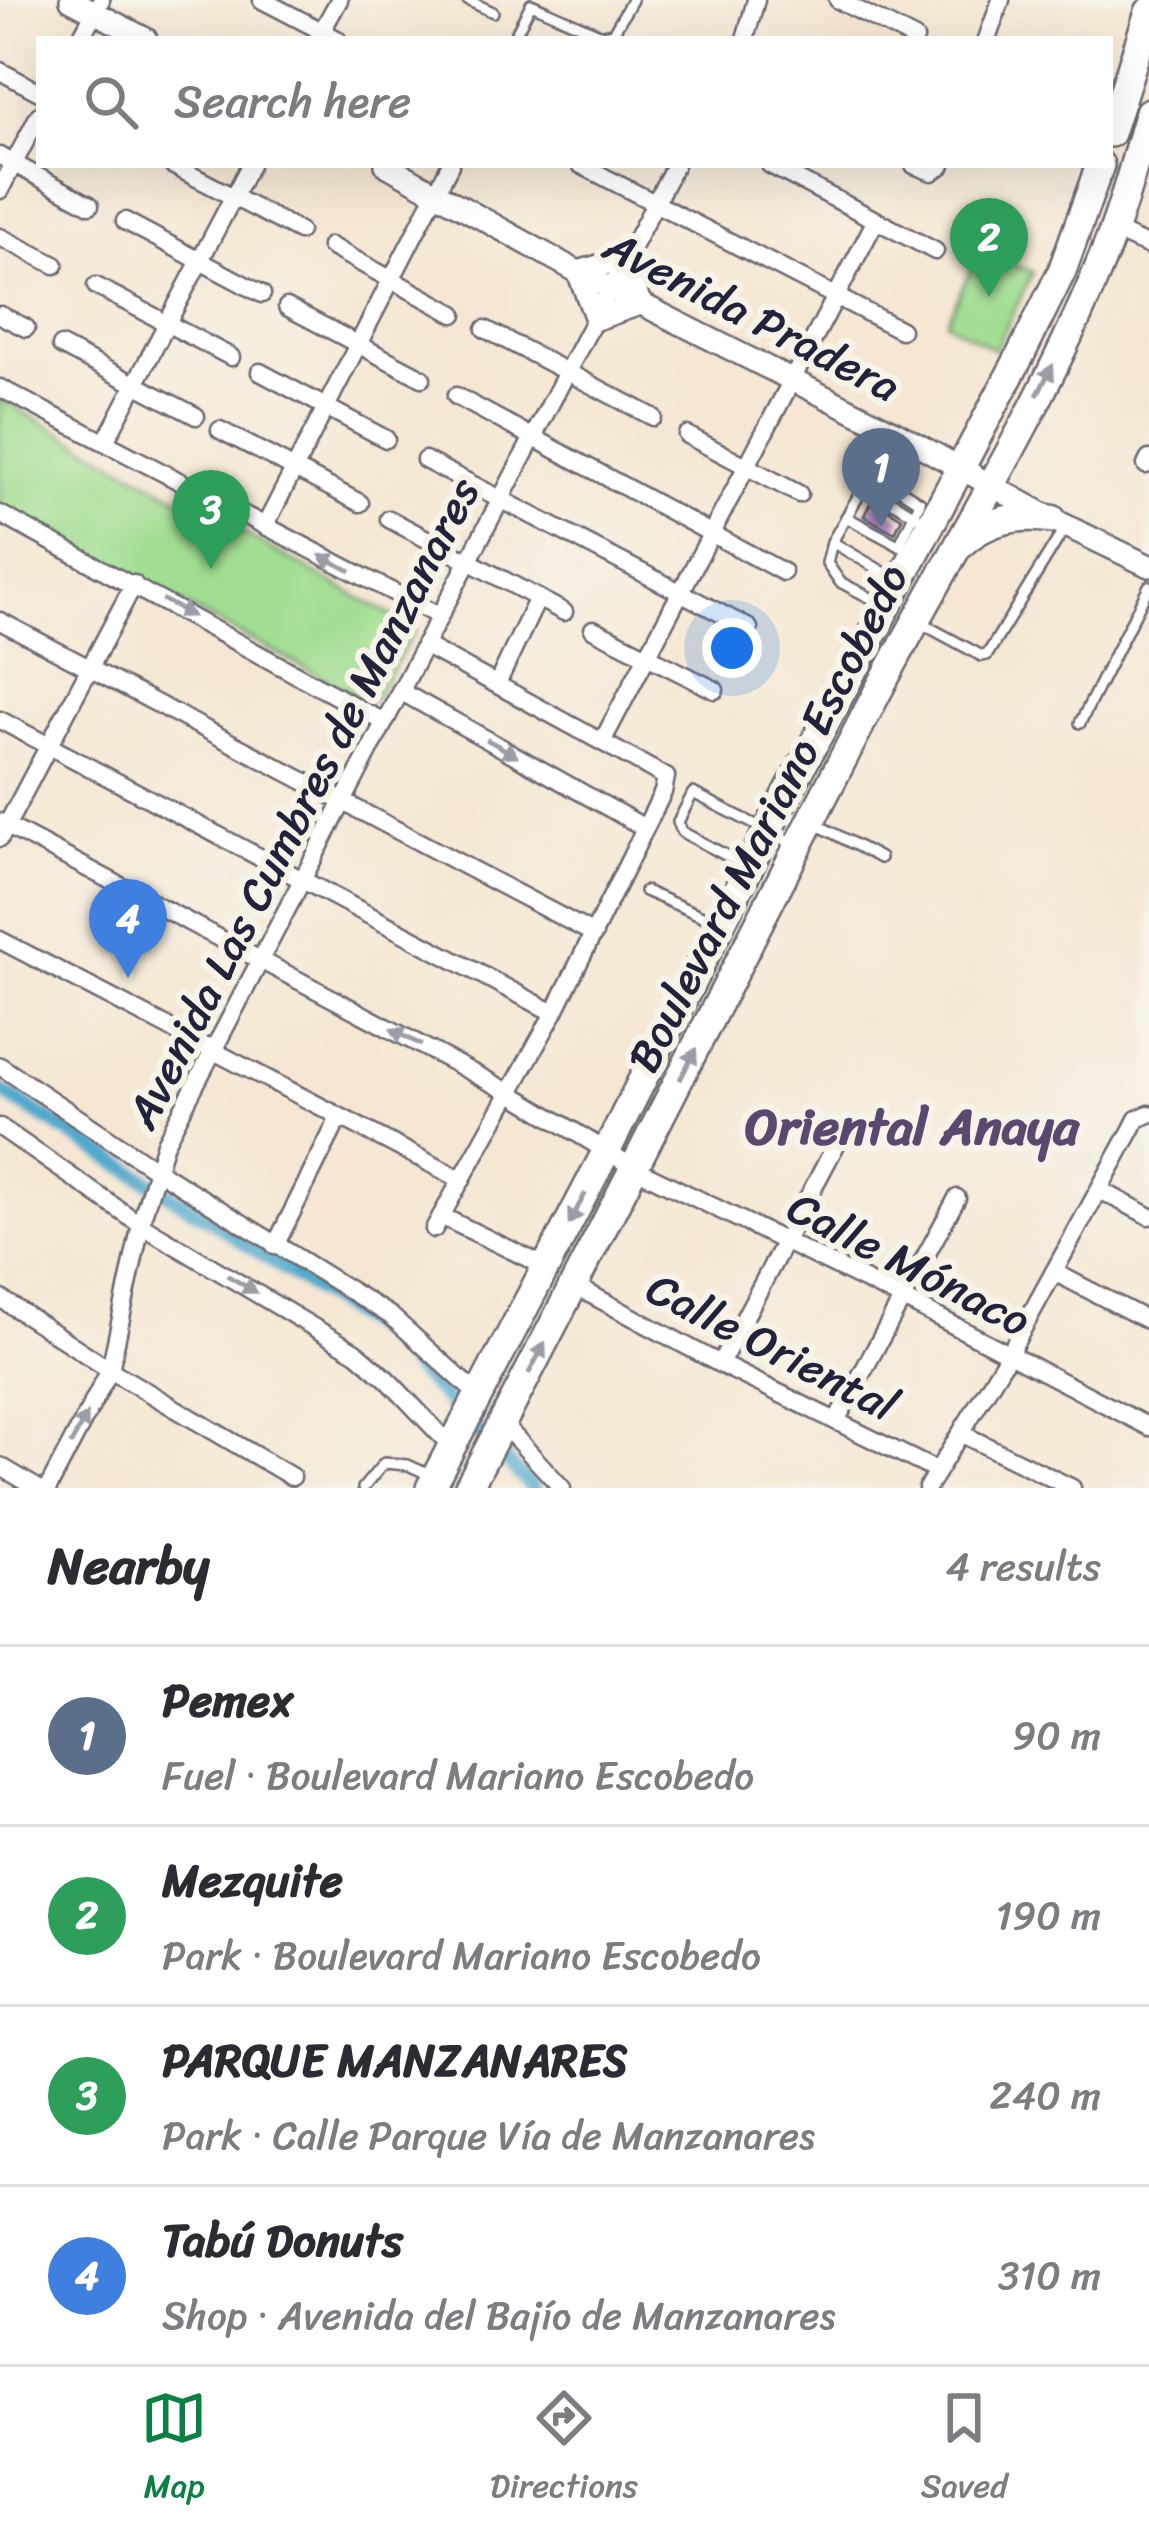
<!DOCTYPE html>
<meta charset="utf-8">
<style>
body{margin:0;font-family:Sriracha,sans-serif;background:#f7f7f7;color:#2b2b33}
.you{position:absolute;left:732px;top:648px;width:42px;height:42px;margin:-30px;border:9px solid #fff;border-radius:50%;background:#1a73e8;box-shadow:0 0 0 18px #1a73e833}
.badge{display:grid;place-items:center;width:78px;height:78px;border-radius:50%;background:#0b8043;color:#fff;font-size:39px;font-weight:700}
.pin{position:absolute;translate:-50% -99px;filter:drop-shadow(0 3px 6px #0008)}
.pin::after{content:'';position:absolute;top:63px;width:42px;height:36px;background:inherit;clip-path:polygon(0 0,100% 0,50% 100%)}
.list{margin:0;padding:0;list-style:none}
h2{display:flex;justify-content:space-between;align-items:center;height:156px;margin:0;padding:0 48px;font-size:51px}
h2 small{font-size:39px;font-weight:400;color:#7c7c81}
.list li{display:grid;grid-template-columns:78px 1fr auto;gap:36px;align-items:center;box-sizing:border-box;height:180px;padding:0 48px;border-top:3px solid #e1e1e2}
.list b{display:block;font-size:45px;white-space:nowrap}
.list p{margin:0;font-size:39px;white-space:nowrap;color:#7c7c81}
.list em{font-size:39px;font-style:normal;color:#7c7c81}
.icon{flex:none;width:66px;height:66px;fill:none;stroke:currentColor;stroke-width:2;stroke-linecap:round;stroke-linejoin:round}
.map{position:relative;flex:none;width:1149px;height:1488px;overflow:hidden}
.search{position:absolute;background:#fff;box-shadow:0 12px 48px #0002;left:36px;right:36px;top:36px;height:132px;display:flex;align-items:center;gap:30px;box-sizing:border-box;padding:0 42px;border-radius:0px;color:#7c7c81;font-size:45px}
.sheet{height:876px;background:#fff}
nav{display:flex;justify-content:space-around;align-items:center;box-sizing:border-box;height:168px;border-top:3px solid #e1e1e2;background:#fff;font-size:33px;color:#7c7c81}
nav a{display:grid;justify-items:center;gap:6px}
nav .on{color:#0b8043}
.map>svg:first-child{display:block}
</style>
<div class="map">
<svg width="1149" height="1488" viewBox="0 0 1149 1488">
<rect width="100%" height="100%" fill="#f7f3e8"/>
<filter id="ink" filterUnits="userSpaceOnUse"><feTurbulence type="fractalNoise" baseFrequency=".00833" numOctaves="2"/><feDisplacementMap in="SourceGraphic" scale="24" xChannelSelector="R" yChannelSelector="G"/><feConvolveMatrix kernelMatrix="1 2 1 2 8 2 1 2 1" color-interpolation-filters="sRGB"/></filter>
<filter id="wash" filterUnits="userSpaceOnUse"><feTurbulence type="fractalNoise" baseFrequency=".004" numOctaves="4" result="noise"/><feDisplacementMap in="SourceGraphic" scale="48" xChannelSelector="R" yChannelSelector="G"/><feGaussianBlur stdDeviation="2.7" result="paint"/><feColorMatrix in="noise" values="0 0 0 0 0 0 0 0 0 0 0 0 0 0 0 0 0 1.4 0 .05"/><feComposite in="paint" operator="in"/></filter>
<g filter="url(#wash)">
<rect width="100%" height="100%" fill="#f5e7d3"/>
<!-- green -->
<g fill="#a1de92" stroke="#628066" stroke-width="3">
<polygon points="979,253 1033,272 995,350 946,322"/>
<polygon points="0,399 416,629 372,703 0,509"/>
</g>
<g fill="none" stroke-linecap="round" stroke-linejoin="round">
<!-- canal -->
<polyline stroke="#51a9ce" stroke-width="15" points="0,1090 213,1221 381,1334 533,1488"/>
</g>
<g id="blocks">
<!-- building -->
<polygon fill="#bd93ce" points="872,500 902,518 895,533 864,516"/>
</g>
</g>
<g filter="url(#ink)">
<use href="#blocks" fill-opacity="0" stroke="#6c6770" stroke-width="3"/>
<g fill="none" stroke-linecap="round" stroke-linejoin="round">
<!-- service casing -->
<g stroke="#6c6770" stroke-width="14">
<g id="service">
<polyline points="467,0 493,12"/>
<polyline points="513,39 531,4 602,35 613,33 632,0"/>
<polyline points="873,472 920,502 899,546"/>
<polyline points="865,486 917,516"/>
<polyline points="846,517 900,546"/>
<polyline points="832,542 895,579"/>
<polyline points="884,605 840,582 827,563 832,542 895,432"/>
<polyline points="919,622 982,656 987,655 1066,526"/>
<polyline points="1080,723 1149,586"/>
<polyline points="816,824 880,858"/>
<polyline points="746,866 682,832 678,822 693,793 793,844"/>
<polyline points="645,891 716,922"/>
<polyline points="363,1488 384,1463 408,1465 430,1475"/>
</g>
</g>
<!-- minor casing -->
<g stroke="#6c6770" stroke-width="21">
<g id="minor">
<polyline points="262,0 337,39"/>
<polyline points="838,0 915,39"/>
<polyline points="318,38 339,0"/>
<polyline points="80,39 101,0"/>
<polyline points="745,39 756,0"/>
<polyline points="987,39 1001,0"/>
<polyline points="0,71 39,92"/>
<polyline points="0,156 90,205"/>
<polyline points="172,165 299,231"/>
<polyline points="581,165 901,330"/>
<polyline points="770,165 935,251"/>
<polyline points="914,165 932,172 942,165"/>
<polyline points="0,190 39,115"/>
<polyline points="125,221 262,294"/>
<polyline points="1113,230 1149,246"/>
<polyline points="0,237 55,265"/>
<polyline points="330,246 454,314"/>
<polyline points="96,286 231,357"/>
<polyline points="287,307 422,378"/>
<polyline points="0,315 26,328"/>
<polyline points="485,329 653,417"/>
<polyline points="61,346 196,416"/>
<polyline points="260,372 386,439"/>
<polyline points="0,388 439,616"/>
<polyline points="456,396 783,572"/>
<polyline points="220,430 360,503"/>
<polyline points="687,435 799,494"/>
<polyline points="105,442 250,165"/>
<polyline points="425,460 749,628"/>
<polyline points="1146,465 1149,459"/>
<polyline points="0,514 384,722"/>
<polyline points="389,519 564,612"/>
<polyline points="265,526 450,165"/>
<polyline points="0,621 594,934"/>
<polyline points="593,629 715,690"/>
<polyline points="424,645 666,777 663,792 554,1013 434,1229"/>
<polyline points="497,684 538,598"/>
<polyline points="400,691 645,828"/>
<polyline points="0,720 554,1013"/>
<polyline points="603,740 876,220"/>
<polyline points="0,822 509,1092 636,1169 905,1300 1149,1427"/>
<polyline points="0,838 134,584"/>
<polyline points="0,940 462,1180"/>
<polyline points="0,1066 155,1169 391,1316 478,1395"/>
<polyline points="0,1127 141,1225 357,1353 388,1380 452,1447"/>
<polyline points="1100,1190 1149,1216"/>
<polyline points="441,1216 546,1267"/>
<polyline points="275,1246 339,1118"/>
<polyline points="1054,1272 1149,1321"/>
<polyline points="575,1286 720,1364 937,1471"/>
<polyline points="0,1298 110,1370 292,1477"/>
<polyline points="720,1364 839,1139"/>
<polyline points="836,1421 957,1198"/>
<polyline points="503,1424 562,1488"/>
<polyline points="962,1434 1072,1488"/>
<polyline points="0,1466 37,1488"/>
<polyline points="48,1488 110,1370 143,1215 165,1143 675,165"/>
<polyline points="927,1488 1009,1354 1132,1129 1137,1119 1149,1114"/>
</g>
</g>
<!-- tertiary casing -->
<g stroke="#6c6770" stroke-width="26">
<g id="tertiary">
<polyline points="71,0 146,39"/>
<polyline points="386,165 578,272 895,432 1052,519 1149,566"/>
<polygon points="626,258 640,304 596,319 578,272"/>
</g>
</g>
<!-- primary casing -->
<g stroke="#6c6770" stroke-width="32">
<g id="primary">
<polyline points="1110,133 1149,12"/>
<path d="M962 543C987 520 1019 514 1052 519"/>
<polyline points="430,1488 607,1150 768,830 1020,356 1062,271 1100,165"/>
<path d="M468 1488C607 1225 739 959 876 695 956 543 1051 395 1112 234 1127 194 1137 152 1149 112"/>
</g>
</g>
<!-- service -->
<use href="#service" stroke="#fff" stroke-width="9"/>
<!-- minor -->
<use href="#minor" stroke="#fff" stroke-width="16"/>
<!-- tertiary -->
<use href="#tertiary" stroke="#fff" stroke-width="21"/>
<!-- primary -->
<use href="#primary" stroke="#fff" stroke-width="27"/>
</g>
<!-- one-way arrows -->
<defs><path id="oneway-solid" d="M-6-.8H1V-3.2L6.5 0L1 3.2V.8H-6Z" transform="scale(3)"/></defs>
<g fill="#9c9ca7">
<use href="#oneway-solid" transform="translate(1045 380) rotate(-63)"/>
<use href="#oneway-solid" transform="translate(335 563) rotate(-153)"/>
<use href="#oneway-solid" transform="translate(178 608) rotate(29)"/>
<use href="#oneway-solid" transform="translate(502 748) rotate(29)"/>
<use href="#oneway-solid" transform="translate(406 1037) rotate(-152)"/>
<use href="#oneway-solid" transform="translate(688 1064) rotate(-63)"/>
<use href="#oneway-solid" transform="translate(577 1209) rotate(118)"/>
<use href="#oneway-solid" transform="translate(242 1284) rotate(30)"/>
<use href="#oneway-solid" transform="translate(537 1358) rotate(-62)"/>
<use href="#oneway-solid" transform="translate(79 1429) rotate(-62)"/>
</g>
</g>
<g text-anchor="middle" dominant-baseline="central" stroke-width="12" stroke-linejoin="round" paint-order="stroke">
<!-- street labels -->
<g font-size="45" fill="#22223b" stroke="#f7f3e8">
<text transform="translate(752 316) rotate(27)">Avenida Pradera</text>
<text transform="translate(303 803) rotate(-63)">Avenida Las Cumbres de Manzanares</text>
<text transform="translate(768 818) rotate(-63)">Boulevard Mariano Escobedo</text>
<text transform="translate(909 1264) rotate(27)">Calle Mónaco</text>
<text transform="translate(772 1347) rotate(27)">Calle Oriental</text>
</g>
<!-- quarter labels -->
<g font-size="51" font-weight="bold" fill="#584a6e" stroke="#f7f3e8">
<text x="912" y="1127">Oriental Anaya</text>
</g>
</g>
</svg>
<div class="you"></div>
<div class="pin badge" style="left:881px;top:527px;background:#5c6f8a">1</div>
<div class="pin badge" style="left:989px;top:297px;background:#2e9e5b">2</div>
<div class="pin badge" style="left:211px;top:569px;background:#2e9e5b">3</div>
<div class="pin badge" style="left:128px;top:978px;background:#3f7fe0">4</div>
<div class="search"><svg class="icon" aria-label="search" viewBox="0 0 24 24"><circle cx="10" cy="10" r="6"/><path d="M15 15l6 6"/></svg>Search here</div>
</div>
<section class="sheet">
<h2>Nearby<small>4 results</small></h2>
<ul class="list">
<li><span class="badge" style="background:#5c6f8a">1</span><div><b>Pemex</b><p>Fuel · Boulevard Mariano Escobedo</p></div><em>90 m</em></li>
<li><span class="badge" style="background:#2e9e5b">2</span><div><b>Mezquite</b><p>Park · Boulevard Mariano Escobedo</p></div><em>190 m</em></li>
<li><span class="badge" style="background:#2e9e5b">3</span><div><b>PARQUE MANZANARES</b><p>Park · Calle Parque Vía de Manzanares</p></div><em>240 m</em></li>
<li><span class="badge" style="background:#3f7fe0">4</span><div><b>Tabú Donuts</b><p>Shop · Avenida del Bajío de Manzanares</p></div><em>310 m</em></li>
</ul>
</section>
<nav>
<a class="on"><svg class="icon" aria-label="map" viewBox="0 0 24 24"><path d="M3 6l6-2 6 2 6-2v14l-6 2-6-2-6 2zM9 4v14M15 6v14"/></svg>Map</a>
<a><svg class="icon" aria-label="directions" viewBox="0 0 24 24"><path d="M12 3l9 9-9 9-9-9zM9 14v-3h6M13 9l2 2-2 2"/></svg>Directions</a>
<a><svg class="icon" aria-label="saved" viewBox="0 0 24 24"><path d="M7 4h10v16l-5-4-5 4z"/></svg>Saved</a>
</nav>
